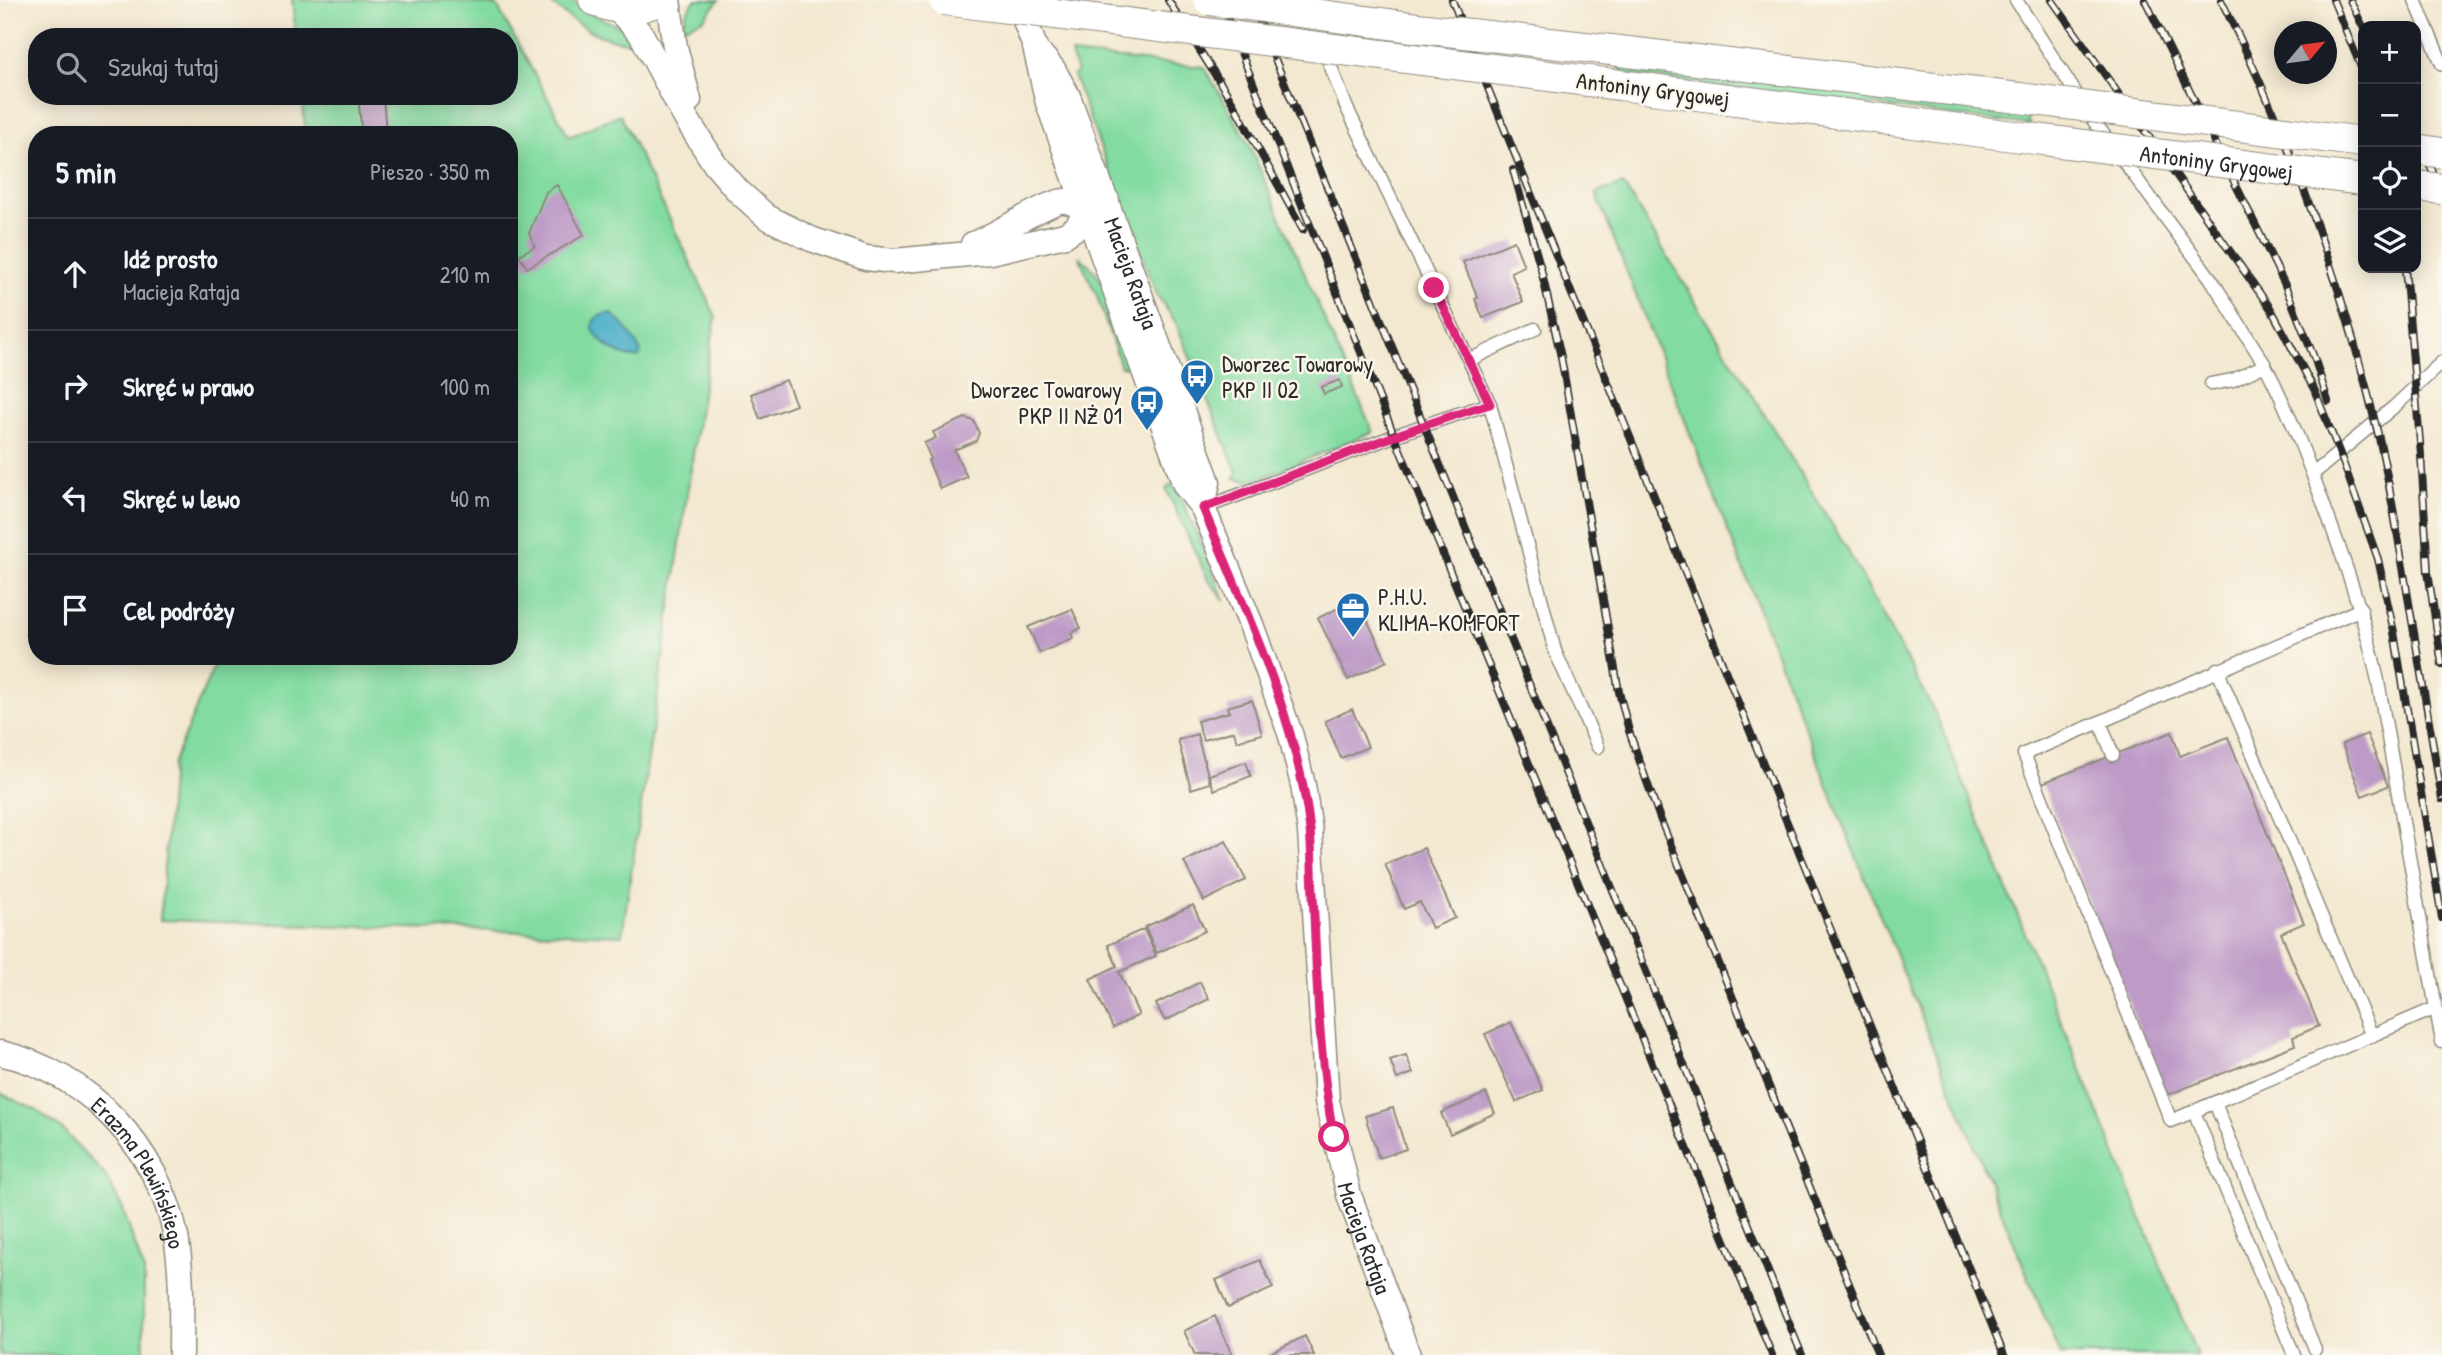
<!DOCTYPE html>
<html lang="pl">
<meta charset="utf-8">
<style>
body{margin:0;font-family:"Patrick Hand",sans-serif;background:#242831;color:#f1f3f6}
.controls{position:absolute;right:21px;top:21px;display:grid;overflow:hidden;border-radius:14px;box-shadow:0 4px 18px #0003}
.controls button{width:63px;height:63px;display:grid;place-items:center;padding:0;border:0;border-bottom:2px solid #363941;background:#171b24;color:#f1f3f6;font:35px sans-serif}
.compass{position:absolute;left:2274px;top:21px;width:63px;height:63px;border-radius:50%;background:#171b24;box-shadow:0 4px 18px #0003;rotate:61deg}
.stop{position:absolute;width:21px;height:21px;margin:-16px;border:5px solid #db2777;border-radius:50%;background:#fff}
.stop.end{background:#db2777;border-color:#fff;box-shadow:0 2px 7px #0008}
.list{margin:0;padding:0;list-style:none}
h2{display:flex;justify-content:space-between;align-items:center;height:91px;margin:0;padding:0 28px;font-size:30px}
h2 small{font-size:23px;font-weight:400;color:#9ea1a6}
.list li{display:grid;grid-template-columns:46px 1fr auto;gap:21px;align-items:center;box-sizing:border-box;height:112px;padding:0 28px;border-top:2px solid #363941}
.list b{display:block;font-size:26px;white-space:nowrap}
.list p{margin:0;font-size:23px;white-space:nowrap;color:#9ea1a6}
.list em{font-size:23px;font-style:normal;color:#9ea1a6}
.icon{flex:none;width:38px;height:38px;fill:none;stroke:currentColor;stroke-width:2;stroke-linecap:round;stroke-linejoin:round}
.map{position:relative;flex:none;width:2442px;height:1355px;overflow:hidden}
.search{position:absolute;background:#171b24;box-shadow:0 4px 18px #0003;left:28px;top:28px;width:490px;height:77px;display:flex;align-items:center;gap:18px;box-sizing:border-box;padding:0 24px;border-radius:28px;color:#9ea1a6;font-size:26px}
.panel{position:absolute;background:#171b24;box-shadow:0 4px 18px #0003;left:28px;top:126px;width:490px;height:539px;border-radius:28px}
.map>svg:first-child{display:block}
</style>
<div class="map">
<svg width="2442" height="1355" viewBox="0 0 2442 1355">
<rect width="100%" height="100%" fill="#fbf7ec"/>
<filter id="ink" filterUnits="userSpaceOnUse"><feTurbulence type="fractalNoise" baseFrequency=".0143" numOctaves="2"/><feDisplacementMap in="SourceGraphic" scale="14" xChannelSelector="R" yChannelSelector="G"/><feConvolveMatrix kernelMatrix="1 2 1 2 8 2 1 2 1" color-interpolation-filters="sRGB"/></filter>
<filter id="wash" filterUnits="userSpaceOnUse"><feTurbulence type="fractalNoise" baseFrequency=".00686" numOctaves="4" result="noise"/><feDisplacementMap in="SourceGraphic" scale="28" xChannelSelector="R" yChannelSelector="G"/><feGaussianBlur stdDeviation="1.57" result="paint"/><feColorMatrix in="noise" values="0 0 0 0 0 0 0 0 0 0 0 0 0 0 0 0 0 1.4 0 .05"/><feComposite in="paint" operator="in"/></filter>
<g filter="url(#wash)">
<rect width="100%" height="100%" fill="#f3e8d0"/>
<!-- green -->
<g fill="#82dba1" stroke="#568366" stroke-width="2">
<polygon points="292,0 446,0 497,6 569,137 620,114 716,317 703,387 622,935 160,920 172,765 218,656 509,656 509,135 306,135 302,96 509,96 509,37 296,37"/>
<path d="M547 0H571L591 14 628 30 638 41C603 46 572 21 547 0Z"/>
<polygon points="695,0 719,0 704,19 682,28 686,13"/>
<polygon points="1071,54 1204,67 1248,142 1373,432 1259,479 1247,481 1234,478 1237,472 1176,323 1157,295 1151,280 1073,75 1077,73"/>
<polygon points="1616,62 2026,116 2030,125 1624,74"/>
<polygon points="1623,184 1847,549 1936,715 2197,1355 2060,1355 1843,825 1596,193"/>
<path d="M1079 256C1113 282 1119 328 1129 367H1121L1097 296Z"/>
<polygon points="1171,484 1182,500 1225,601 1208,580 1166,489"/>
<polygon points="0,1093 36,1110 62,1129 105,1175 122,1207 144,1271 144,1355 0,1355"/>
</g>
<!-- water -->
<path fill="#49aec8" stroke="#3a6c7a" stroke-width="2" d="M611 313C625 324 634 337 641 352L639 357C613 360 567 319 611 313Z"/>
<g id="blocks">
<!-- building -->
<g fill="#be9bc7">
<polygon points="358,96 383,96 386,133 362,135"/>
<polygon points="557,185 584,235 527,268 519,255 535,246 529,233 546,192"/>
<polygon points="1514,241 1524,266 1511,272 1523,302 1483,318 1475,299 1478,298 1463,262"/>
<polygon points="786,380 796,405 760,419 751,394"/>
<polygon points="1340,380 1342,387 1324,394 1321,387"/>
<polygon points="965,418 974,421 979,433 976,441 954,450 967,477 940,489 928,460 931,459 924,443 936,438 933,432"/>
<polygon points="1357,599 1387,661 1348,680 1318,618"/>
<polygon points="1072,609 1081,628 1071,633 1073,638 1040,653 1028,627"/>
<polygon points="1252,700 1262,734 1237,741 1234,731 1203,740 1197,721 1229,712 1227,707"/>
<polygon points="1352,709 1368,747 1341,758 1325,721"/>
<polygon points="2172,732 2180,756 2228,737 2304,923 2281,933 2319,1026 2293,1037 2295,1045 2165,1096 2042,783"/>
<polygon points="1197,734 1210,783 1191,789 1178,740"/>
<polygon points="2367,734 2388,786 2362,796 2342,744"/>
<polygon points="1246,762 1251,776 1214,790 1209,775"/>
<polygon points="1226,841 1246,880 1204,901 1184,862"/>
<polygon points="1424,848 1455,918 1432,928 1420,902 1404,909 1385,864"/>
<polygon points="1193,905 1205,931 1157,953 1145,927"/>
<polygon points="1144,929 1156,956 1119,972 1139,1015 1113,1028 1090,979 1117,966 1108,945"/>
<polygon points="1200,982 1209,999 1165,1021 1156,1004"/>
<polygon points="1511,1022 1543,1090 1516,1102 1485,1034"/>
<polygon points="1406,1055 1413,1073 1397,1079 1390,1060"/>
<polygon points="1486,1093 1495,1113 1450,1134 1441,1113"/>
<polygon points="1393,1108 1406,1149 1379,1158 1365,1116"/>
<polygon points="1260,1260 1273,1288 1228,1308 1216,1280"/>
<polygon points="1215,1316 1232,1355 1195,1355 1184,1331"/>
<polygon points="1305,1336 1314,1355 1266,1355"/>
</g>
</g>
</g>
<g filter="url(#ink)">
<use href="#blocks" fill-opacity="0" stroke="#8f8a7e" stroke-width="2"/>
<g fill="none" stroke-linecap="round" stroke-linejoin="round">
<!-- service casing -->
<g stroke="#8f8a7e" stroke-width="15">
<g id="service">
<polyline points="2016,0 2093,120 2211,279 2265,365"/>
<polyline points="2415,0 2442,64"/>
<polyline points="1310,13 1346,106 1490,404"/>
<polyline points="1469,360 1535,329"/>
<path d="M2211 384 2233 380 2265 365C2288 409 2305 454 2322 500 2344 560 2365 618 2378 681L2442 1042"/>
<polyline points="2313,474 2395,406 2442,362"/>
<path d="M1203 508C1299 474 1392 433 1490 404L1555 651 1598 747"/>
<polyline points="2217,669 2372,1036"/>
<polyline points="2100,722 2024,754 2171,1121 2436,1008"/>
<polyline points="2113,755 2100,722 2361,609"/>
<polyline points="2215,1103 2315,1349"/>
<polyline points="2194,1112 2294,1355"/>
</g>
</g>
<!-- minor casing -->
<g stroke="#8f8a7e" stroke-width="27">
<g id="minor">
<polyline points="668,0 675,47 689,100"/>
<path id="s1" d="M1017 0 1035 47 1048 103 1185 485 1203 508 1252 627 1291 736 1303 785 1310 831 1327 1101 1349 1195 1408 1355"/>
<polyline points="616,8 641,34 684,115 715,164 738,191 767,217 811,239 866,258 894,261 990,252 1065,235 1077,227 1087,209 1107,200"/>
<path id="s2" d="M1042 56 1053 69 1068 96 1208 482 1203 508"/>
<path d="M973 244C993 237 1052 199 1065 201 1072 202 1080 206 1087 209"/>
<path id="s3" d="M0 1053C88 1072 159 1149 176 1237 183 1276 181 1316 181 1355"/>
</g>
</g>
<!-- tertiary casing -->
<g stroke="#8f8a7e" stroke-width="32">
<g id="tertiary">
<path d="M594 0C615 11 638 11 659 0"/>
<polyline points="1611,50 2019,98"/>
<polyline points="1620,85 2036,139"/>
</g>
</g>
<!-- service -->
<use href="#service" stroke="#fff" stroke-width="12"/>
<!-- minor -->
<use href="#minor" stroke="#fff" stroke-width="24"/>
<!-- tertiary -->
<use href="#tertiary" stroke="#fff" stroke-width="30"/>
<!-- rail casing -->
<g stroke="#2b2b2b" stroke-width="8">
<g id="rail">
<polyline points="1168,0 1233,103 1303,230"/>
<polyline points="1220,0 1394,435 1772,1355"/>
<polyline points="1251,0 1802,1355"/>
<polyline points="1452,0 2004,1355"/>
<polyline points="2052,0 2271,309 2314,389 2340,454 2378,559 2394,632 2442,918"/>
<polyline points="2145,0 2284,283 2315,360 2328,401"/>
<path d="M2221 0C2291 138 2343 287 2379 438 2390 485 2397 532 2405 579 2417 652 2430 725 2442 799"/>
<polyline points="2333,0 2363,72"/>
<polyline points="2350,0 2363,27"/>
<polyline points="2416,133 2442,193"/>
<polyline points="1513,170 1541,269 1561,357 1619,692 1629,731 1659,816 1878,1355"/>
<polyline points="2405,268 2421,454 2428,572 2442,665"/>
</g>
</g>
<!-- rail -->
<use href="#rail" stroke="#fbf7ec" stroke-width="5" stroke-dasharray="16" stroke-linecap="butt"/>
<!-- tertiary-bridge casing -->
<g stroke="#8f8a7e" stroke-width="32" stroke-linecap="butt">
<g id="tertiary-bridge">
<polyline points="944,0 1620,85"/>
<polyline points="1209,0 1419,28 1611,50"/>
<polyline points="2019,98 2363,142"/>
<path id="s4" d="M2036 139 2363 180"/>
<polyline points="2416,149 2442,153"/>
<polyline points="2416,186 2442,189"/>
</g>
</g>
<!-- tertiary-bridge -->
<use href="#tertiary-bridge" stroke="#fff" stroke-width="30"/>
</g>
</g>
<g fill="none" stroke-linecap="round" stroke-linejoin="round" filter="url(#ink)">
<!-- route -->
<path stroke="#db2777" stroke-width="9" d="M1334 1137C1318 1058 1317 975 1313 894 1312 873 1312 851 1310 830 1297 718 1246 612 1203 508 1299 474 1393 433 1490 404L1434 288"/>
</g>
<!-- icons -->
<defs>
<g id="bus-pin" transform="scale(1.75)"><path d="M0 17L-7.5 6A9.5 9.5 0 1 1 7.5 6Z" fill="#1f6fb2" stroke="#fbf7ec"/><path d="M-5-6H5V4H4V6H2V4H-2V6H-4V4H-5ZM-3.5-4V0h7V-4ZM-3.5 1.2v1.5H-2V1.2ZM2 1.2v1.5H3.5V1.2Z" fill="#fff"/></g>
<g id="office-pin" transform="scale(1.75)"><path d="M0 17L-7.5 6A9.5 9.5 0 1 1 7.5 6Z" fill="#1f6fb2" stroke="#fbf7ec"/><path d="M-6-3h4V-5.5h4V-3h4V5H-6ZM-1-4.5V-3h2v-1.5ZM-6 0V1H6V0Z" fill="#fff"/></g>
</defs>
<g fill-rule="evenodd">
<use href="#bus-pin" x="1197" y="376"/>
<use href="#bus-pin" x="1147" y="402"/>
<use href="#office-pin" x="1353" y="609"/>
</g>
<g text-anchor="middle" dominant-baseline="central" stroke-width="5" stroke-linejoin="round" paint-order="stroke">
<!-- street labels -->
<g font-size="23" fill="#2b2b2b" stroke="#fbf7ec">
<text transform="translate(1653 89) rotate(7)">Antoniny Grygowej</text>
<text stroke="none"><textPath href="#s4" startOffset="182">Antoniny Grygowej</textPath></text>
<text stroke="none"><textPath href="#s2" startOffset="236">Macieja Rataja</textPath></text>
<text stroke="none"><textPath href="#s3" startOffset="194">Erazma Plewińskiego</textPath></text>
<text stroke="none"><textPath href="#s1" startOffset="1297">Macieja Rataja</textPath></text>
</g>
<!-- poi labels -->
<g font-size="23" fill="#2b2b2b" stroke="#fbf7ec" text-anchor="start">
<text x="1222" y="363">Dworzec Towarowy<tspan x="1222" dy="26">PKP II 02</tspan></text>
<text x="1122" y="389" text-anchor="end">Dworzec Towarowy<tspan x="1122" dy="26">PKP II NŻ 01</tspan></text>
<text x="1378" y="596">P.H.U.<tspan x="1378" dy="26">KLIMA-KOMFORT</tspan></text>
</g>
</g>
</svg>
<div class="controls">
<button>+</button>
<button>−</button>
<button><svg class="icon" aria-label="locate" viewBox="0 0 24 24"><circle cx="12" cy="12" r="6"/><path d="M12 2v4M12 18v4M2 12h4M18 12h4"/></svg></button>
<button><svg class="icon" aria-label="layers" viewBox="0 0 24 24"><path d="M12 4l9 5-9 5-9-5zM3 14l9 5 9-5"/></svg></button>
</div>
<svg class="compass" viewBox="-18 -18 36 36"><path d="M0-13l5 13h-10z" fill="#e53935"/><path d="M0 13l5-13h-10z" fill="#9ea1a6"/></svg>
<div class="stop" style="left:1334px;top:1137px"></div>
<div class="stop end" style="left:1434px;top:288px"></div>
<div class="search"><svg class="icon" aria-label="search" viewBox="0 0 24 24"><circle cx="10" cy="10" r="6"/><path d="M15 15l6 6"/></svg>Szukaj tutaj</div>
<section class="panel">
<h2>5 min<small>Pieszo · 350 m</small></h2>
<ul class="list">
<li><svg class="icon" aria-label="ahead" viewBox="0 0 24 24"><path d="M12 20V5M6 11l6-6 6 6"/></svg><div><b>Idź prosto</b><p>Macieja Rataja</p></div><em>210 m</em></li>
<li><svg class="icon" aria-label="right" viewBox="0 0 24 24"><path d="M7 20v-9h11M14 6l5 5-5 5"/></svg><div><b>Skręć w prawo</b></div><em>100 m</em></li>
<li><svg class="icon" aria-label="left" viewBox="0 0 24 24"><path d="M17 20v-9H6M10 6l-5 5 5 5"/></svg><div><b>Skręć w lewo</b></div><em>40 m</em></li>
<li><svg class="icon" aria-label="arrive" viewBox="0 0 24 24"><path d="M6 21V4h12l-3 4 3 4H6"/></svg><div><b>Cel podróży</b></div></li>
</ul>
</section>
</div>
